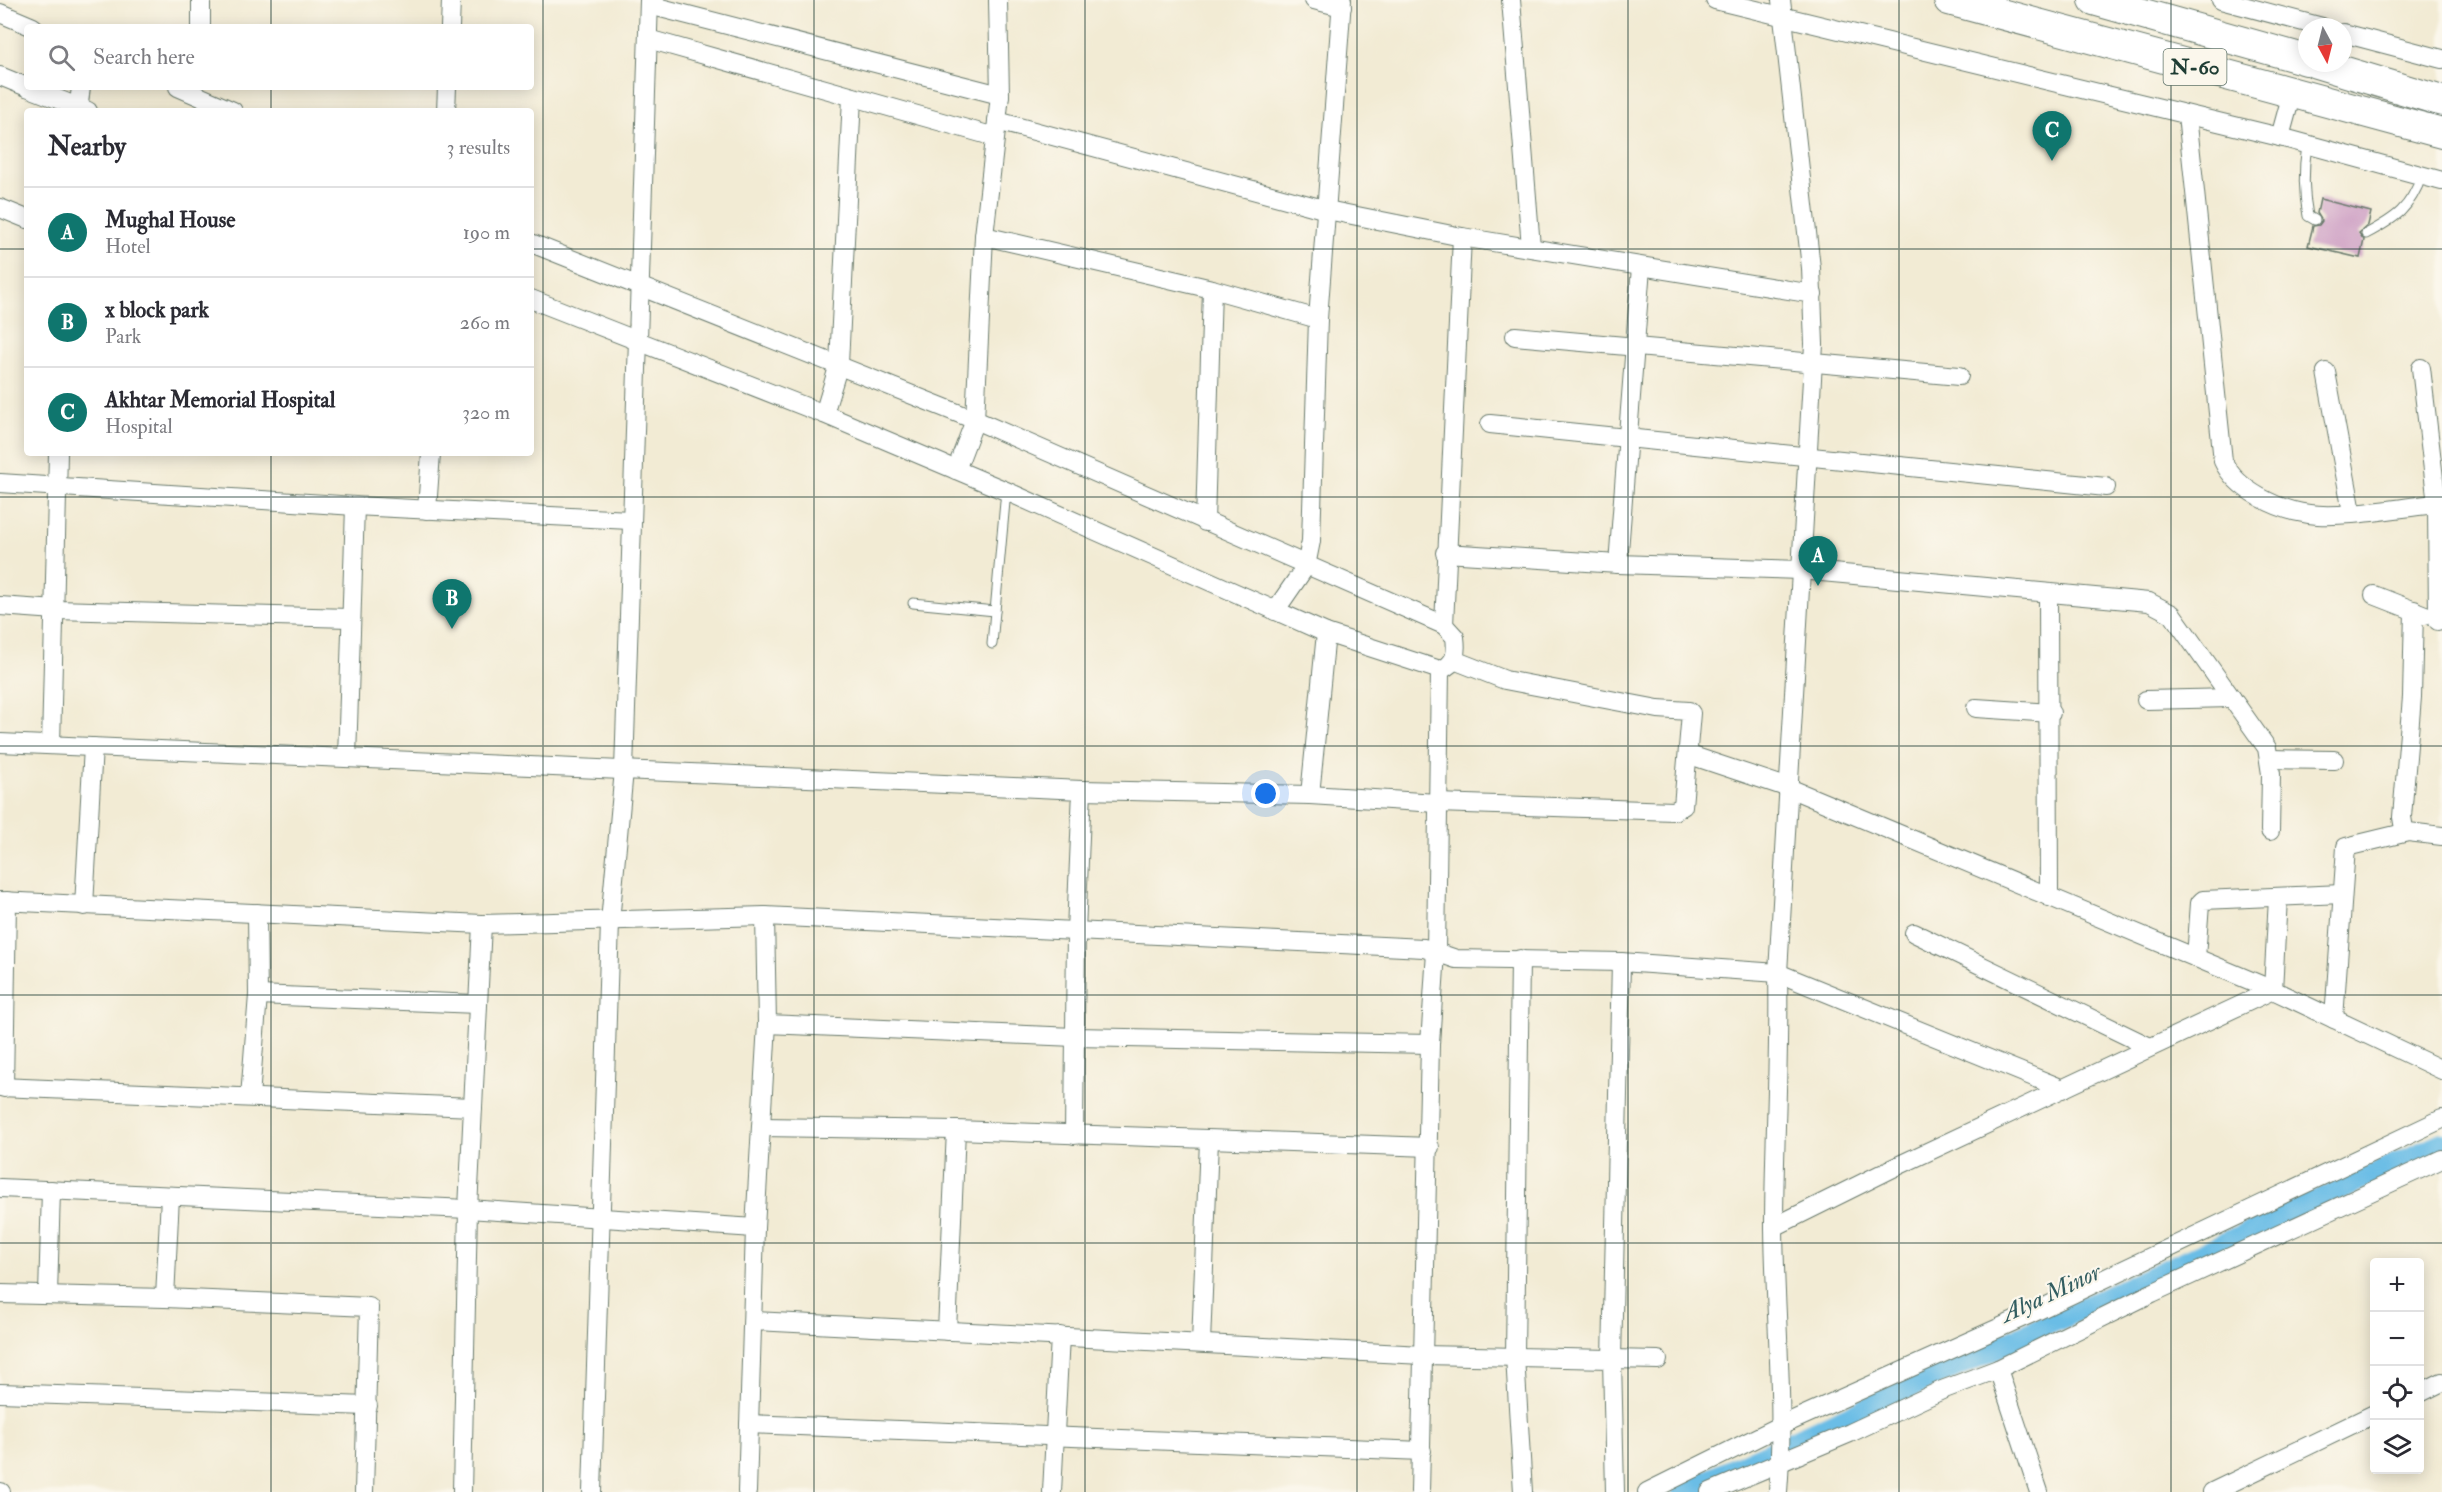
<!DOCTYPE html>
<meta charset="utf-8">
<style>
body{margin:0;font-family:"IM FELL Double Pica",serif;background:#f7f7f7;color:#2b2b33}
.controls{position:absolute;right:18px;bottom:18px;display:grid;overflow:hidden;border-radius:6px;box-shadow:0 3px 15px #0003}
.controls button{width:54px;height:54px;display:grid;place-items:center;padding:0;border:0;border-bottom:2px solid #e1e1e2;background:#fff;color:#2b2b33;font:30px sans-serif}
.compass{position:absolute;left:2298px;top:18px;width:54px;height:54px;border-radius:50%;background:#fff;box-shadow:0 3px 15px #0003;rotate:173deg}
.you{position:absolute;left:1266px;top:794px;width:21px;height:21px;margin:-15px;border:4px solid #fff;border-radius:50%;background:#1a73e8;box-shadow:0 0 0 9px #1a73e833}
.badge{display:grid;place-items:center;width:39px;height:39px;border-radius:50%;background:#0f766e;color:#fff;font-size:20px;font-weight:700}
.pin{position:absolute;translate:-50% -50px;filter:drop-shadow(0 2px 3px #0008)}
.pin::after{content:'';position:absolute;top:32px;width:21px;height:18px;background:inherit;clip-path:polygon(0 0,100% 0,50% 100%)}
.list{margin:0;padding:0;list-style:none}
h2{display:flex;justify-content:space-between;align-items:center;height:78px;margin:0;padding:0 24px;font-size:26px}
h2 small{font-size:20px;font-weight:400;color:#7c7c81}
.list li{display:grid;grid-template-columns:39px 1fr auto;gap:18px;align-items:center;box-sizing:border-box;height:90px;padding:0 24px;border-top:2px solid #e1e1e2}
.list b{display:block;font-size:22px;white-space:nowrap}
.list p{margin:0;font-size:20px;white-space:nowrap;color:#7c7c81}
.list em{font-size:20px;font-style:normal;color:#7c7c81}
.icon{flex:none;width:33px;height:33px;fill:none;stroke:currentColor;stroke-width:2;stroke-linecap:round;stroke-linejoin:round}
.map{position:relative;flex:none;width:2442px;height:1492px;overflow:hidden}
.search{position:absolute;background:#fff;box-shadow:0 3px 15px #0003;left:24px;top:24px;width:510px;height:66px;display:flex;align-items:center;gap:15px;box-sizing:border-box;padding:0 21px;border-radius:6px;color:#7c7c81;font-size:22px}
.panel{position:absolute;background:#fff;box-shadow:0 3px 15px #0003;left:24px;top:108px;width:510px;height:348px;border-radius:6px}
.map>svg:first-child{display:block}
</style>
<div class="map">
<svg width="2442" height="1492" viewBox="0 0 2442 1492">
<rect width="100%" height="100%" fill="#fbf7ec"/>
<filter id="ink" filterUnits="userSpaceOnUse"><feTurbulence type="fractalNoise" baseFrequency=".0167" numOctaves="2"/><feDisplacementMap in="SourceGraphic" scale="12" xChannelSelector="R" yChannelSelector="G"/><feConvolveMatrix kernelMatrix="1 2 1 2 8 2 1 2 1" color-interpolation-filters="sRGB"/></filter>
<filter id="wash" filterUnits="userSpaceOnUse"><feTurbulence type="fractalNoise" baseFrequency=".008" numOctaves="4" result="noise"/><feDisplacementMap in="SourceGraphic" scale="24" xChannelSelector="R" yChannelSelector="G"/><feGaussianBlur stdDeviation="1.35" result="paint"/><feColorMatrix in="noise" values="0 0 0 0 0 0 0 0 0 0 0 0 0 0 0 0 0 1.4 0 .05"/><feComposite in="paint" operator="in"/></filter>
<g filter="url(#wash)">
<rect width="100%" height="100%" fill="#f2ebd4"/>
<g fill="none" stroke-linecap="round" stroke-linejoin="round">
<!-- canal -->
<polyline stroke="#6bbde6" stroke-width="22" points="1683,1492 2442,1143"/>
</g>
<g id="blocks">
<!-- building -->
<polygon fill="#c996c0" points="2320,199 2371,212 2368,225 2359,233 2364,240 2360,258 2308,246 2313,226 2319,225 2322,221 2317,213"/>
</g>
</g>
<g filter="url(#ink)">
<use href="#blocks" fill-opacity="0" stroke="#697a6c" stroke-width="1.5"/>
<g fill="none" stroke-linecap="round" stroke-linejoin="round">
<!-- service casing -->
<g stroke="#697a6c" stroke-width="11">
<g id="service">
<path d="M2307 145C2303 170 2303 191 2308 216L2315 220"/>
<path d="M2366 234C2396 218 2410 209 2422 175"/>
<polyline points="913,603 995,611"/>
<polyline points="992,644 1006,491"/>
</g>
</g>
<!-- minor casing -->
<g stroke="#697a6c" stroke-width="20">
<g id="minor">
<polyline points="1314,0 1342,7"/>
<polyline points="1511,0 1531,247"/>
<polyline points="1715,0 2280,137 2442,181"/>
<polyline points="2221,0 2322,27"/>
<polyline points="649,5 1000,95"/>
<polyline points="0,13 33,27"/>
<polyline points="201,27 201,0"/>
<polyline points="450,27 451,0"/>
<polyline points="2343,33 2442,59"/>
<polyline points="648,39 995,137"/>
<polyline points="0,76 27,87"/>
<polyline points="27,87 88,111"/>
<polyline points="178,87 233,111"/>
<polyline points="78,111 81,87"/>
<polyline points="446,111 447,87"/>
<path d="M2187 115 2223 461C2236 490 2278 510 2309 514 2342 519 2402 507 2437 504"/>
<polyline points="997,121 1327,210 1462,237 1813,294"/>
<polyline points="2280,137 2292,93"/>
<polyline points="0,208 27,219"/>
<polyline points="984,236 1212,289 1318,319"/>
<path d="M531 243 975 420 1444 625 1455 637C1457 653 1456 664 1440 670L1326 633 1006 491 824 414 531 299"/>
<polyline points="1515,336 1959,376"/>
<polyline points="2421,368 2437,504 2438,621"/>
<polyline points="2326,372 2352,512"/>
<polyline points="824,414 839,364 852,97"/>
<polyline points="1490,424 2106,487"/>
<polyline points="956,470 975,420 984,236 1000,95 998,0"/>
<polyline points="0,483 355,506 630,520"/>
<polyline points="427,510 431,453"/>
<polyline points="1205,522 1212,289"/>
<polyline points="1445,553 1618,564 1800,570 2149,602 2172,614 2267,748 2271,774 2270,831"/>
<polyline points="1618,564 1641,267"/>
<polyline points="2048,593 2049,897"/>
<polyline points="2374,595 2425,615"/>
<polyline points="0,606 56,610 350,618"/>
<polyline points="1275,611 1306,566 1311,541 1318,319 1342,0"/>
<polyline points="1444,625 1462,237"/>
<polyline points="2146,700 2232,698"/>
<polyline points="1976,708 2051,713"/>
<polyline points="0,743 1082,790 1310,795 1437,803 1674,811 1683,806 1691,713 1689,711 1658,709 1505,680 1454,660"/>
<polyline points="51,745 58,453"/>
<polyline points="1690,755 1789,788 2273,990 2442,1070"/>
<polyline points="347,758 355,506"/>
<polyline points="2270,759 2334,760"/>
<polyline points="1310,795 1326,633"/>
<polyline points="2408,832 2404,829 2402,817 2412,697 2414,610"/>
<polyline points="0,901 482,924 765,916 1424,948 1456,959 1621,962 1778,973 2063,1089"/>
<polyline points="84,906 93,747"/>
<polyline points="1914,933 2150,1047"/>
<polyline points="2196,958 2200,903 2203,900 2342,894"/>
<polyline points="1520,959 1515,1356 1523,1492"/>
<polyline points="258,995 477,1004"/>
<polyline points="2334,1019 2346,847 2408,832 2442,836"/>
<polyline points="767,1024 1075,1037 1430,1044"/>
<polyline points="0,1087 473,1107"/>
<polyline points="4,1088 7,901"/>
<polyline points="250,1097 258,995 257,913"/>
<polyline points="762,1127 956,1130 1430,1147"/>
<polyline points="1074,1135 1076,931 1082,790"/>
<polyline points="0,1188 468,1209 755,1228"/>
<polyline points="1774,1227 1891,1169 2273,990 2278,898"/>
<polyline points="0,1294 165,1298 369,1307 364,1492"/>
<polyline points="48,1295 51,1190"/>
<polyline points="165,1298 170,1196"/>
<polyline points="753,1321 1423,1355 1658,1360"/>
<polyline points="947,1331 956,1130"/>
<polyline points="1201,1343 1209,1140"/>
<polyline points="1998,1369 2039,1492"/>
<polyline points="0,1393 368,1406"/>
<polyline points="2420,1393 2442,1382"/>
<polyline points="749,1424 1422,1451"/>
<polyline points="0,1492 1,1492"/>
<polyline points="462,1492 468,1209 482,924"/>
<polyline points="592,1492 610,922 624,770 649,0"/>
<polyline points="747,1492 755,1228 767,1024 765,916"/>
<polyline points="1052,1492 1060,1336"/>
<polyline points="1420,1492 1430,1044 1436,952 1440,670"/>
<polyline points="1615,1492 1612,1359 1621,962"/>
<polyline points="1647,1492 1780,1426 2030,1314 2442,1119"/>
<polyline points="1710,1492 1850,1433 1942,1390 1998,1369 2152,1293 2442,1159"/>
<path d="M1778 1492C1785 1404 1775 1316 1774 1228 1774 1143 1780 1058 1778 973L1814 344 1811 268 1781 0"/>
<polyline points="2212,1492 2374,1414"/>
</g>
</g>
<!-- trunk casing -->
<g stroke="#697a6c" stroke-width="32">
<g id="trunk">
<polyline points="1949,0 2442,133"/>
<polyline points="2094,0 2307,60"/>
<polyline points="2316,63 2442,101"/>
</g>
</g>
<!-- service -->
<use href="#service" stroke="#fff" stroke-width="9"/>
<!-- minor -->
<use href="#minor" stroke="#fff" stroke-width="18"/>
<!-- trunk -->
<use href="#trunk" stroke="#fff" stroke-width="30"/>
</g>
</g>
<!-- grid -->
<path fill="none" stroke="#1f3d34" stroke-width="1.5" stroke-opacity="0.55" d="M271 0V27M543 0V1492M814 0V1492M1085 0V1492M1357 0V1492M1628 0V1492M1899 0V1492M2171 0V1492M271 87V111M0 249H27M531 249H2442M271 453V1492M0 497H2442M0 746H2442M0 995H2442M0 1243H2442"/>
<g text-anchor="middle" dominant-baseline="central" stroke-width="4.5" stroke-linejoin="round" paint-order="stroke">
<!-- shield labels -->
<rect fill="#fbf7ec" stroke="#61756b" stroke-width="1.5" x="2163.5" y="49" width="63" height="36" rx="4.5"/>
<g font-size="21" font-weight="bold" fill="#1f3d34">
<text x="2195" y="67">N-60</text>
</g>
<!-- water labels -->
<g font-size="24" font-style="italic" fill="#325d60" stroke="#fbf7ec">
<text transform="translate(2051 1293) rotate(-25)">Alya Minor</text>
</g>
</g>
</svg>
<div class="controls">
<button>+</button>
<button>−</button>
<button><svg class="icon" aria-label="locate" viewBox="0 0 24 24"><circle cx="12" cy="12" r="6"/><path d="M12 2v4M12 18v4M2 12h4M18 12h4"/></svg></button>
<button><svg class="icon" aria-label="layers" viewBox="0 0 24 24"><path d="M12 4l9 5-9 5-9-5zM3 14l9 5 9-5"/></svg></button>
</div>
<svg class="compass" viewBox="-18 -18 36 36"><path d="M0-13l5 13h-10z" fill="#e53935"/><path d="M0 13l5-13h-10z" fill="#7c7c81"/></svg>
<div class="you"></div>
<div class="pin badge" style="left:1818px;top:586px">A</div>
<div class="pin badge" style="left:452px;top:629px">B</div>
<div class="pin badge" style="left:2052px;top:161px">C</div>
<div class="search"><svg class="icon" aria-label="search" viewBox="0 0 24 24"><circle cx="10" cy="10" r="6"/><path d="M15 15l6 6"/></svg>Search here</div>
<section class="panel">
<h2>Nearby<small>3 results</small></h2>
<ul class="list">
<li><span class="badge">A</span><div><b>Mughal House</b><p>Hotel</p></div><em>190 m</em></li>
<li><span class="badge">B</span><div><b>x block park</b><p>Park</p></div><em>260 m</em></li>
<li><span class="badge">C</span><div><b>Akhtar Memorial Hospital</b><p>Hospital</p></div><em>320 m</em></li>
</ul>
</section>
</div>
